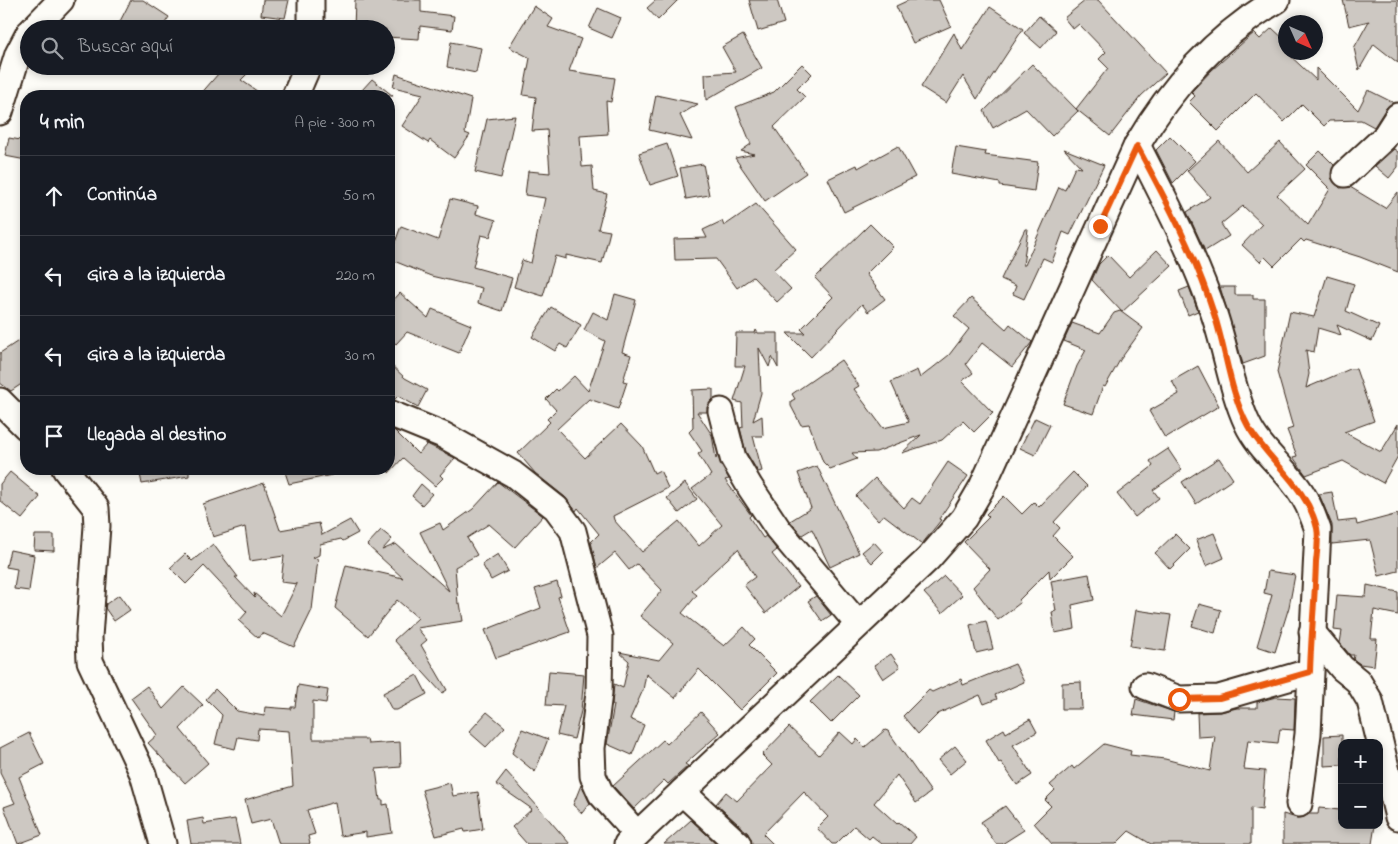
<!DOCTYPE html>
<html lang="es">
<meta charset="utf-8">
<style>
body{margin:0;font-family:"Indie Flower",sans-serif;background:#20242c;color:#f1f3f6}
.controls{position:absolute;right:15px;bottom:15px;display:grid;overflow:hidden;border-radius:10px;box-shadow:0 2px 8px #0003}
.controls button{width:45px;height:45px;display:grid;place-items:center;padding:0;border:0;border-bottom:1px solid #363941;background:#171b24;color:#f1f3f6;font:25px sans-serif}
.compass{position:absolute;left:1278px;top:15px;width:45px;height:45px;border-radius:50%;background:#171b24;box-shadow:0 2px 8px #0003;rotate:135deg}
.stop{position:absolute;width:15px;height:15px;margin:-11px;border:4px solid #ea580c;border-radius:50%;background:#fff}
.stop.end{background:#ea580c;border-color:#fff;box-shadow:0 1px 5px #0008}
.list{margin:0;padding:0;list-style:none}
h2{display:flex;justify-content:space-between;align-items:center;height:65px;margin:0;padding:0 20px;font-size:21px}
h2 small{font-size:16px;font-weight:400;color:#9ea1a6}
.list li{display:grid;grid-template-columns:32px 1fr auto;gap:15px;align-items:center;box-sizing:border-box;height:80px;padding:0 20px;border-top:1px solid #363941}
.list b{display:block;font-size:19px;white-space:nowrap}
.list em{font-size:16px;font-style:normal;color:#9ea1a6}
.icon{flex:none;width:28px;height:28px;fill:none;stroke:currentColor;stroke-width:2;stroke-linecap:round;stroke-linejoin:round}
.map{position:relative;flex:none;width:1398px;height:844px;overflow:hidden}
.search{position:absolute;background:#171b24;box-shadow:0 2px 8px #0003;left:20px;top:20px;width:375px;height:55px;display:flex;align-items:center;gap:12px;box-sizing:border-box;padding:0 18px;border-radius:28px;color:#9ea1a6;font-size:19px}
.panel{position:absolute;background:#171b24;box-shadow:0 2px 8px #0003;left:20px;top:90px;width:375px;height:385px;border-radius:20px}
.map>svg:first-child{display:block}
</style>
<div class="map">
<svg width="1398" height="844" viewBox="0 0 1398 844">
<rect width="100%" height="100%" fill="#fdfcf7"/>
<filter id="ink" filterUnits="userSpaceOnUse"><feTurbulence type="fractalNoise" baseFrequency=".02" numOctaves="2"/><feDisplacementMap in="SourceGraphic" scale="10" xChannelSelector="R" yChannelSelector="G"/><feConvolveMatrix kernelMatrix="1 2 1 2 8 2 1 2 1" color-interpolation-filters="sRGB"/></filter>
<g filter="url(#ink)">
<!-- building -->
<g fill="#cdc8c2" stroke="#3b2a1e">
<polygon points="131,0 143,0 169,17 161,29 116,29"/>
<polygon points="263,0 289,0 285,18 261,15"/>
<polygon points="355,0 421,0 421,12 454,16 452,30 420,26 419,39 386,37 386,29 354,29"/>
<polygon points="656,0 678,0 658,20 647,8"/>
<polygon points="749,0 777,0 784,23 758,31"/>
<polygon points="909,0 939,0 951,26 913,43 896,6"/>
<polygon points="1086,0 1098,0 1166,73 1141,96 1110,136 1076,109 1108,68 1099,59 1106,52 1079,24 1073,29 1064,18"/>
<polygon points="1343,0 1398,0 1398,63 1374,44 1359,70 1354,48 1369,21 1349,26"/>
<polygon points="534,6 553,19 548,27 581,39 569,71 615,78 611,102 606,101 608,134 580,136 582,167 592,166 594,191 607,194 598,229 610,231 602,263 566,255 566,259 555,256 543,296 514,287 522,260 531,263 545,198 525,195 528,171 550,173 547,130 532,131 536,97 523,95 530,58 509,47"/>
<polygon points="990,7 1023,29 977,99 963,76 946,103 921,87 954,33 962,50"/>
<polygon points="598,8 621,18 612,38 589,28"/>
<polygon points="1039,16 1056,31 1041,48 1024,33"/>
<polygon points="1272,28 1286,41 1286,52 1316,80 1316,68 1358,110 1368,90 1394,103 1386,108 1374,127 1361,120 1329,121 1324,126 1302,104 1284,122 1256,93 1218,131 1189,102 1195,96 1191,92 1212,70 1248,38 1254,33 1260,39"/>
<polygon points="743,35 762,68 706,100 705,74 736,72 722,47"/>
<polygon points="451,42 481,48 476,73 447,67"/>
<polygon points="802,64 812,74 797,89 805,97 774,127 806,173 765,201 735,158 754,154 741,151 751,144 736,107 774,92"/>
<polygon points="1032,64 1078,111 1052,136 1026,109 993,128 984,111"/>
<polygon points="225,66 238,66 247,74 241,80 264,96 199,96"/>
<polygon points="396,74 471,99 465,133 470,135 454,158 430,140 428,143 402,126 423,94 393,87"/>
<polygon points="372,79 393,96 369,96 362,90"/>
<polygon points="656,95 698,104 680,115 692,140 649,130"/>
<polygon points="515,116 501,178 475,172 487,119"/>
<polygon points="1170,136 1195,161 1173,183 1156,150"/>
<polygon points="9,138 26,141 26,160 5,156"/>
<polygon points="1219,141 1247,172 1280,142 1305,169 1277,195 1308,225 1330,189 1306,165 1320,151 1334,165 1331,178 1340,188 1350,187 1385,208 1398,192 1398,272 1360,257 1306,240 1304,242 1301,239 1274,266 1265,257 1260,262 1242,245 1262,224 1243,206 1221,224 1229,236 1205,251 1187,212 1210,197 1187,171"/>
<polygon points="667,144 678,176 650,185 639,153"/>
<polygon points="898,146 915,177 844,212 828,179 857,165 858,168"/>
<polygon points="956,147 986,152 985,155 1038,162 1034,191 1000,186 1000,183 951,174"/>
<polygon points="1064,149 1104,165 1070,235 1063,232 1052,262 1043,258 1024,299 1013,294 1016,286 1001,279 1025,229 1028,229 1023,265 1025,265 1059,187 1065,190 1075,167 1082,168"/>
<polygon points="1394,149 1398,152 1398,167 1389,178 1375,166"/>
<polygon points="703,164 709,195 686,199 680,168"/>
<polygon points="450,199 478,206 476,214 496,220 490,237 481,235 473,267 512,278 502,311 478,303 482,288 431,276 389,259 401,226 438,240"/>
<polygon points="756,204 796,249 773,270 791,289 777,302 753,277 737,288 716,259 675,260 674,239 707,238 703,230 722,221 724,226"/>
<polygon points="870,224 893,247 866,274 885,299 868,312 862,304 811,357 787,333 805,333 801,329 833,297 815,278"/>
<polygon points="1157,250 1172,266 1122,312 1092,280 1099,264 1108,255 1129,277"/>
<polygon points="1327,276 1354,284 1346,311 1379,326 1372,341 1337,325 1341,335 1318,328 1314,352 1306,350 1309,374 1306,388 1350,369 1356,369 1374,421 1344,432 1381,452 1398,424 1398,456 1383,483 1343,461 1306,475 1293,457 1297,456 1287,430 1293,428 1277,372 1290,312 1314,317"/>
<polygon points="1189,287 1198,311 1188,315 1179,291"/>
<polygon points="1220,287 1235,287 1235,295 1253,295 1253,299 1265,299 1265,356 1243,364"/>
<polygon points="400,293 428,318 432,309 471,325 459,353 407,332 396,344 389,338 389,305"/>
<polygon points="615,294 636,300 622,352 631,355 623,381 627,382 618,409 589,399 557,429 585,458 621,424 642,446 654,473 660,470 668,488 613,516 614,520 642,552 679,521 699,546 722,525 692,489 711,475 698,454 702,451 689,432 693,428 692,390 713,389 713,399 707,407 707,412 697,412 712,435 716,459 717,455 729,479 725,480 751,515 749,517 763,538 766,536 777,550 772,554 798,587 766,613 744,585 755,577 738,549 692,591 697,595 682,613 724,646 744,627 755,639 749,645 777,673 740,710 699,669 675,698 646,674 643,690 630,719 644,725 632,755 607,744 614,705 612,704 614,684 623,688 629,661 619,652 659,660 673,643 640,616 662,590 637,564 629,570 615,553 597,568 591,542 599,534 578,508 576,511 565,497 535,473 518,453 550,422 547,419 556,410 546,399 556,389 558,391 574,376 588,391 605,341 584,330 593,312 608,320"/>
<polygon points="971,298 1006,329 1010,324 1032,342 1012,367 982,343 966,364 973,373 962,381 993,413 974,432 963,421 942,440 902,453 921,435 876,452 852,453 857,459 830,469 823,462 809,424 801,425 791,406 791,401 795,399 792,394 841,360 859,386 854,389 883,428 909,422 891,382 917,370 920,378 949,355 969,329 954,316"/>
<polygon points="551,307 581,325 567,348 560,344 555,351 532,337"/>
<polygon points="1120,311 1143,328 1120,360 1105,387 1103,386 1093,414 1063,404 1077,366 1086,350 1064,341 1072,323 1100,333 1114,313"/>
<polygon points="756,330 758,333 778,333 778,368 772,357 769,367 759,348 761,393 753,421 762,416 763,436 753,436 762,471 758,472 746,452 740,428 743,427 742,403 734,401 745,366 735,366 736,333 755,333"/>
<polygon points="26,336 26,381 11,391 0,383 0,353"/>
<polygon points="389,363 405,378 427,390 418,407 398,396 394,400 389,399"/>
<polygon points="1198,366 1219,406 1165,438 1149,411 1179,394 1172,381"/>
<polygon points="1035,418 1050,425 1035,455 1020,448"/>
<polygon points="389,428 395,431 418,454 427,444 455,458 440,475 443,478 435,486 403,458 389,473"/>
<polygon points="1168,449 1182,470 1153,490 1159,498 1135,517 1117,494 1153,466 1150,461"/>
<polygon points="1219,458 1233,479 1196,504 1182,482"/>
<polygon points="948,462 968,476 939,519 941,520 922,544 884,515 878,520 856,496 875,478 904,508 912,498 920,504"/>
<polygon points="817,466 859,553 830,567 812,529 802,535 790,521 811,508 798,473"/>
<polygon points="139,469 189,469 189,476 142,484"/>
<polygon points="284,469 331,469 332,475 289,484"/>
<polygon points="10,472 40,497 22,519 0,501 0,484"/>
<polygon points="1073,472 1087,486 1054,522 1060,528 1053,536 1073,556 1050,579 1049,570 1019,600 1020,603 998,620 973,587 990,569 964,542 989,517 986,514 1004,496 1022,514 1034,502 1039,507"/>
<polygon points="498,482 543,516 515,547 489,524 467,538 477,555 455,567 458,604 460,603 463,621 417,628 427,640 421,645 447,690 442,693 394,640 418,618 397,600 368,636 335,608 346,565 403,578 367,545 381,530 392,539 382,550 396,544 449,591 420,532 440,523 443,530 473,509"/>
<polygon points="264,483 280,530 319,523 322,535 350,520 358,533 343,541 341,539 320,544 319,555 313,558 318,559 312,610 294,647 262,633 258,638 239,621 247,612 204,566 186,584 170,568 185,554 192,561 213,544 238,577 235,577 255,598 254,593 281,616 297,584 281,582 284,556 250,561 245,527 213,537 203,504"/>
<polygon points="685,483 697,499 679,513 667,498"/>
<polygon points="421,484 432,494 422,505 412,496"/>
<polygon points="1332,492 1338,522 1356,520 1357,525 1398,514 1398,571 1379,576 1370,540 1332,544 1332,525 1319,494"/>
<polygon points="1214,533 1224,558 1206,566 1196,540"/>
<polygon points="1175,534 1190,549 1170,569 1155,553"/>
<polygon points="35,535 54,535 54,551 34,550"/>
<polygon points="874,542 883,552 872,563 862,552"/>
<polygon points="10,550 34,555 29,591 14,589 17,569 6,567"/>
<polygon points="498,554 508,571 491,580 482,564"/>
<polygon points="1268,571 1295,575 1289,607 1275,652 1257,646 1272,595 1264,593"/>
<polygon points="1089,574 1094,600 1072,605 1075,629 1055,633 1052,612 1056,611 1051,581"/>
<polygon points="944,576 962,595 942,613 924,593"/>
<polygon points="557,582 561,596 558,597 570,632 496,658 485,630 541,608 535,589"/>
<polygon points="1367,585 1398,592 1398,615 1374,610 1371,639 1377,639 1374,666 1360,664 1353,659 1354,655 1350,655 1340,643 1342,631 1334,630 1337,595 1366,597"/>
<polygon points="119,595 130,610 114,621 105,608 106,604"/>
<polygon points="816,596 831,615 822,621 808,601"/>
<polygon points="1199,604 1221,610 1215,633 1192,626"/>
<polygon points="1136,610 1171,615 1165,651 1130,646"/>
<polygon points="986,621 993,649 976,653 970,625"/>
<polygon points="891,654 900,667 883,679 874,665"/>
<polygon points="1015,664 1024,682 995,695 997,699 984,704 980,695 938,714 918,734 903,716 929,690 932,692 961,679 963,685"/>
<polygon points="549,671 584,674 581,711 574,739 557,735 564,706 546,705"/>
<polygon points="417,675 427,694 397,710 392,710 383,693"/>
<polygon points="838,675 859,695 831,723 810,702"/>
<polygon points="1081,682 1082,709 1062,709 1062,683"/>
<polygon points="298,685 328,690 326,703 313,701 313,739 367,739 368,744 400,742 401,767 376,769 380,800 383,800 383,805 388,804 392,833 366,837 366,832 340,836 335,802 307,810 315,834 308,836 310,844 279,844 271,819 251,824 245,800 293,786 289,731 258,729 257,740 238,737 235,749 215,744 222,715 206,699 215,689 237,711 264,716 265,707 291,709 291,707 295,707"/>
<polygon points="147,686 163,709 184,687 203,705 180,729 208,763 185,783 148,743 157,735 131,698"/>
<polygon points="1276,697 1295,698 1294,730 1280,729 1278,743 1248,740 1244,769 1265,771 1262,810 1251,808 1251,844 1151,844 1129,831 1116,844 1052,844 1034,823 1051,806 1045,800 1055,790 1050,785 1072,766 1074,769 1104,744 1131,751 1130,755 1165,759 1210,771 1215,736 1198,737 1197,713 1220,712 1237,708 1257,708 1257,702"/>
<polygon points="1136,699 1174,712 1173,720 1133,715"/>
<polygon points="487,712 505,727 486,747 469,732"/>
<polygon points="701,712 720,733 685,764 688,766 668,784 664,780 634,809 613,786 663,740 667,744"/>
<polygon points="1030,719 1037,732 1013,745 1032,775 1017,785 1001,762 999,763 986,740 1004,729 1006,733"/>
<polygon points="789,727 819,755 840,732 853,744 857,739 865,747 885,730 888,731 931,792 916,803 897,775 874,803 897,824 899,822 916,837 910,844 882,844 872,836 869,839 854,826 836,844 832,844 817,828 828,817 804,792 763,834 773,844 752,844 748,833 716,804 726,792 737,801 772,765 762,755"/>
<polygon points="522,729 548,739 535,772 512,753"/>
<polygon points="29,733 44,764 19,777 42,835 18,844 4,807 15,803 0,773 0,748"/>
<polygon points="1342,735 1342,765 1324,766 1324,736"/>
<polygon points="955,746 967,760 950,774 938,760"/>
<polygon points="506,771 538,807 570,844 527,844 512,827 532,809 496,784"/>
<polygon points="450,783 453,796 478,792 483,829 465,832 464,829 436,836 422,790"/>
<polygon points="581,785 590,803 582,813 573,805"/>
<polygon points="1005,806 1024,830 1002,844 996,844 981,822"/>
<polygon points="1319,808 1340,810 1342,825 1375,825 1372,844 1283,844 1283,814 1297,818 1304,817 1309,814 1318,814"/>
<polygon points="203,818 204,824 235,819 240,844 191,844 187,821"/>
<polygon points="691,820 717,844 664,844"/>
</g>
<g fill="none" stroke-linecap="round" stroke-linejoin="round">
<!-- minor casing -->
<g stroke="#3b2a1e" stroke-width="29">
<g id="minor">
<polyline points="311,0 311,29"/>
<polyline points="33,29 61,0"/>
<polyline points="295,96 308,66"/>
<polyline points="0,112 18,54 29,33"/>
<path d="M1137 145C1165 200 1193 253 1213 311 1226 348 1231 388 1247 423 1258 447 1279 463 1294 483 1306 497 1312 513 1318 530L1308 734 1299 804"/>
<polyline points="1345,174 1384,138 1398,116"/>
<polyline points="0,401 26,427"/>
<polyline points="721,411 733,458 750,487 778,529 858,624"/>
<polyline points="389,413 443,435 513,474 556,508 573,531 600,636 599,693 592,748 593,776 601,794 637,834"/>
<polyline points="65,469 96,508 97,526 89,637 90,661 143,774 163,844"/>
<polyline points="1312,632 1342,668 1358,681 1370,701 1398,817"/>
<polyline points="1145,686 1179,699 1219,698 1309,672"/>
<polyline points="682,792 738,844"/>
<path d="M627 844 928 559 964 518 982 487 1137 145C1171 87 1218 35 1277 0"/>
</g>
</g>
<!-- minor -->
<use href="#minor" stroke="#fdfcf7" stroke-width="25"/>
</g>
</g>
<g fill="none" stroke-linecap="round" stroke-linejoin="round" filter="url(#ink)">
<!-- route -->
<path stroke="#ea580c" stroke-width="6" d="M1100 226 1137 146C1166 200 1195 254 1214 314 1226 350 1230 393 1248 426 1269 462 1307 486 1317 528 1319 538 1317 552 1316 562 1315 599 1311 635 1310 672L1219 698 1179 699"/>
</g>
</svg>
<div class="controls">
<button>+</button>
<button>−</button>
</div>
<svg class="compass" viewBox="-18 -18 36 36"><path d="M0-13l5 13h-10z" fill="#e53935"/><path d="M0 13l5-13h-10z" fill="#9ea1a6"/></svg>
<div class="stop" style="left:1179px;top:699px"></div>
<div class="stop end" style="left:1100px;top:226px"></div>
<div class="search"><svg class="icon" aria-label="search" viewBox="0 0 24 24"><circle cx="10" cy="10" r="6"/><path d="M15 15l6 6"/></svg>Buscar aquí</div>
<section class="panel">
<h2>4 min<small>A pie · 300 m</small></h2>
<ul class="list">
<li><svg class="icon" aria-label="ahead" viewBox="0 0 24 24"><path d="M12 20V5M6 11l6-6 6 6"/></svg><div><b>Continúa</b></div><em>50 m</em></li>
<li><svg class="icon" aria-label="left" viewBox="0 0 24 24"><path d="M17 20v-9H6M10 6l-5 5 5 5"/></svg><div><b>Gira a la izquierda</b></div><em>220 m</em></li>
<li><svg class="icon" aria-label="left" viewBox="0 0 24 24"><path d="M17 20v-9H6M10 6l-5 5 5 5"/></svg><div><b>Gira a la izquierda</b></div><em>30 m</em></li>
<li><svg class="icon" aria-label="arrive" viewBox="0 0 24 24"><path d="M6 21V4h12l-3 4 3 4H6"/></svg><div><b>Llegada al destino</b></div></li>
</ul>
</section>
</div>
